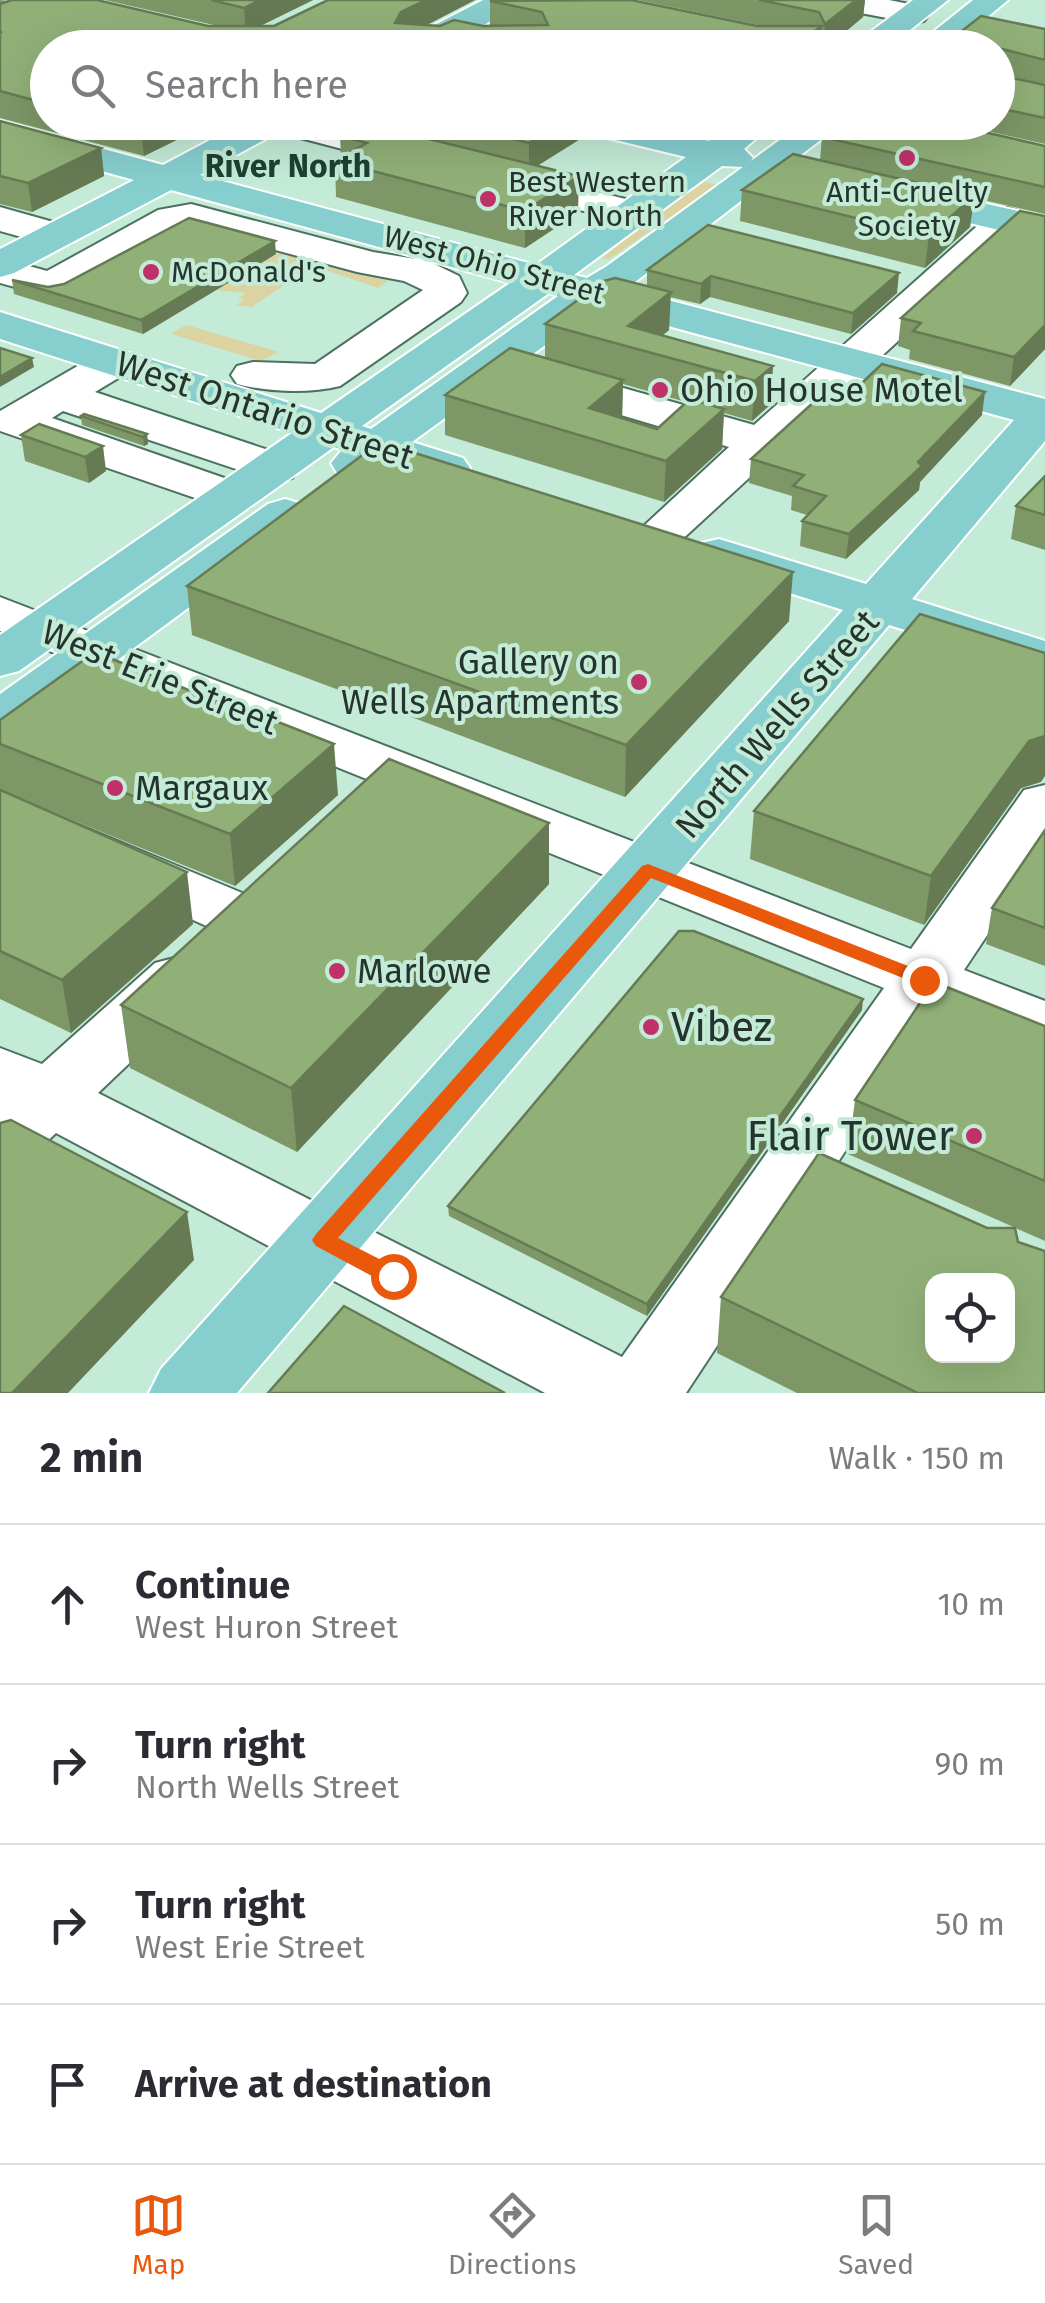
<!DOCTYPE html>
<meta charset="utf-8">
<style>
body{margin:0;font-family:"Fira Sans",sans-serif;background:#f7f7f7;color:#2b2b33}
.controls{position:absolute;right:30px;bottom:30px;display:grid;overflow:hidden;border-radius:20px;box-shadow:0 10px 40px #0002}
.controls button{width:90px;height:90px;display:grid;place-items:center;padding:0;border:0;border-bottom:2px solid #e1e1e2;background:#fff;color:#2b2b33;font:50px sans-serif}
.stop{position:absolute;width:30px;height:30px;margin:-22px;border:8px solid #ea580c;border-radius:50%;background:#fff}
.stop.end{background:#ea580c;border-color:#fff;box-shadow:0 2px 10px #0008}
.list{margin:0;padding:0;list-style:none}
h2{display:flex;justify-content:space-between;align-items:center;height:130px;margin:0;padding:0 40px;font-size:42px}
h2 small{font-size:32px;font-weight:400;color:#7c7c81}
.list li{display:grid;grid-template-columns:65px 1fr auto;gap:30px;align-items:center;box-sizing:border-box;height:160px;padding:0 40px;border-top:2px solid #e1e1e2}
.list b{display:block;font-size:38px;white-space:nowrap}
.list p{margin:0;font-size:32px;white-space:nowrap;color:#7c7c81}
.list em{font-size:32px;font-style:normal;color:#7c7c81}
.icon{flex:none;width:55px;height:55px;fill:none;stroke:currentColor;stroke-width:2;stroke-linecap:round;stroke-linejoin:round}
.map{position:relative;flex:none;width:1045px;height:1393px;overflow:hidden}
.search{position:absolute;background:#fff;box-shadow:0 10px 40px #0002;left:30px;right:30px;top:30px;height:110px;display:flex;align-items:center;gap:25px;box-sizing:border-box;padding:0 35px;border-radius:55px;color:#7c7c81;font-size:38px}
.sheet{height:770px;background:#fff}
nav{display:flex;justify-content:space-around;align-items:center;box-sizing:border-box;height:140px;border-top:2px solid #e1e1e2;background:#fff;font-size:28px;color:#7c7c81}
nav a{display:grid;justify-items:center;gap:5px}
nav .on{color:#ea580c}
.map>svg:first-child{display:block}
</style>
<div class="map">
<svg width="1045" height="1393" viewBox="0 0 1045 1393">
<rect width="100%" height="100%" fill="#c3ebd7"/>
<!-- green -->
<g fill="#dbd3a2">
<polygon points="698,180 718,185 609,259 602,258"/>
<polygon points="283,250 388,278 389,280 378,288 314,266 251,307 236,305 244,300 239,298 245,293 215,290"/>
<polygon points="186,325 279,352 261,361 171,334"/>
</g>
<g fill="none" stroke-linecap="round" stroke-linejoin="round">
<!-- minor casing -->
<g stroke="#4d7160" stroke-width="4">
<g id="minor">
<polygon points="825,0 889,0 924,7 929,14 924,21 913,23 829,7"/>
<polygon points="261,122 322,122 424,148 429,156 424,164 411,167 266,129"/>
<polygon points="504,169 646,204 651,212 646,220 632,223 491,188 485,180 491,172"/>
<path d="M191 204 373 252 428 261 459 276 467 293 461 302 340 386C309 394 268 392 237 384L231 375 237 366 253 362 315 364 423 290 404 281 357 272 190 227 65 294 51 297 0 283V258L47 271 158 210Z"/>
<polygon points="0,207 71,227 77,235 71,243 57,247 0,231"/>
<polygon points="1007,208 1021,212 1026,220 1021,228 676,545 659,550 642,545 634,535 729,447 533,389 527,380 533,371 549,367 754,425 993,212"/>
<polygon points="115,349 130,353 137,362 130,371 95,392 292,458 299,468 292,478 275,482 63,411 52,418 250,487 257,497 250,507 233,511 0,431 0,411 100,353"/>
<polygon points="0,597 911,949 1024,790 1045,785 1045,848 964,970 1045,1001 1045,1051 938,1010 686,1393 545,1393 56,1133 25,1162 0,1170 0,1048 42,1064 155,963 178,957 201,963 210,979 201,995 98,1093 622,1357 884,988 0,631"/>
<polygon points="0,792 266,903 275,918 266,933 244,939 222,933 0,833"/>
</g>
</g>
<!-- major casing -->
<g stroke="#fff" stroke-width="4">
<g id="major">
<polygon points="483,0 521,0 517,7 441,48 400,48 404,41"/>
<polygon points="913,0 948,0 887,48 849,48"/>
<polygon points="973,0 1008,0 950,48 913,48"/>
<path d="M0 121 163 165 244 122H289L284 129 200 175 536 265 686 157 570 129 565 122H629L709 141 735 122H775L744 149 753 158 751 161 804 122H844L626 289 1045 399V441L912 599 1045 641V674L889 625 237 1393H149L161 1369 843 610 701 565 694 554 701 543 719 539 866 584 1014 420 598 307 412 442 463 458 470 468 463 478 446 482 384 463C368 475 357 478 337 473L331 463 342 450 334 447 19 671 0 676V635L292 433 0 339V312L321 413 510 283 171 190 14 273 0 277V249L134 180 0 143ZM722 166 743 167 607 266 587 278 574 275ZM549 293 558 296 371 429 362 426Z"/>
<polygon points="902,185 1045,217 1045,241 889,204 883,196 889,188"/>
<polygon points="285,499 302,504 309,514 302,524 20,732 0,737 0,694 268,504"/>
</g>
</g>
<!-- minor -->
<use href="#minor" fill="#fff" fill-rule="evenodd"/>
<!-- major -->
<use href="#major" fill="#87cecf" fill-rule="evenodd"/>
</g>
<!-- wall -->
<g fill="#7d9767" fill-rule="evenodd">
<polygon points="0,0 208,26 218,26 105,0 313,0 260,26 274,26 328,0 475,0 426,25 483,26 490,26 490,1 763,26 638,0 865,0 863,17 826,48 822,48 821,44 820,48 48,48 48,122 213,122 144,156 0,118"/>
<path d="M1045 29V144L948 122H998V48ZM999 73 1035 83 998 75Z"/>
<polygon points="0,121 101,148 104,176 32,212 0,204"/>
<polygon points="339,122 585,122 585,136 537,166 578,213 525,248 336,197 335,161 341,157 340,136 357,127"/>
<polygon points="657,122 712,122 698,132"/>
<polygon points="822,137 1045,146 1045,214 974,198 970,227 925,268 740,221 742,190 820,160"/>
<polygon points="1045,216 1045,349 1010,386 909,359 910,350 898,346 901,318"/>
<polygon points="276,254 143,334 14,294 12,280 48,287"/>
<path d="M647 270 897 293 851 334 710 297 700 304 670 297 669 330 663 335 773 366 770 405 752 421 724 413 722 449 664 502 445 435V395L545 358V324L647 286ZM623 384 686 402 657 429 622 418Z"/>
<polygon points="846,398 982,415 920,482 919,490 846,559 800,546 802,521 807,515 791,510 792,496 749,483 751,459"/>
<polygon points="81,416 147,434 148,444 144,446 82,425"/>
<polygon points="39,424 106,471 89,483 25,461 21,435"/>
<polygon points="1045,476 1045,550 1011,539 1016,506"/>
<polygon points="187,586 789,621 625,797 192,635"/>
<polygon points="0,720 338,795 235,886 23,800 193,924 71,1033 0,999"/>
<polygon points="1041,782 1021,788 924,925 750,859 754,811"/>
<polygon points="1045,830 1045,966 986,944 992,908"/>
<polygon points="549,884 297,1152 130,1068 121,1005"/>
<polygon points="862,1010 647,1316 449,1216 448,1206"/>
<polygon points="1045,1026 1045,1241 848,1154 855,1100"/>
<polygon points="1018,1242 1045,1393 797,1393 717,1353 721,1297"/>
</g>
<!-- shaded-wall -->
<g fill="#667b54">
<polygon points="260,0 313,0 246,33 244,8"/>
<polygon points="426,0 475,0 402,38 395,23 401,12"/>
<polygon points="856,0 865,0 863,17 826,48 823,48 825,24"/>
<polygon points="822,26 820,48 789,48"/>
<polygon points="1002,49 999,73 998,53"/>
<polygon points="153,122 213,122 144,156 141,128"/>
<polygon points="563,122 585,122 585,136 529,171 529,143"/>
<polygon points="698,122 712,122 698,132"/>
<polygon points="101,148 104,176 32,212 28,183"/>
<polygon points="579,176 578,213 525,248 525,211"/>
<polygon points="974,196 970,227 925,268 929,236"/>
<polygon points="275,241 276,254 143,334 141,320"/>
<polygon points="899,273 897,293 851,334 853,313"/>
<polygon points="711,276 710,297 700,304 701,284"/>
<polygon points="671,292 669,330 644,351 628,326"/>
<polygon points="1045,325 1045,349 1010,386 1014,357"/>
<polygon points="32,358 34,367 0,387 0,377"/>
<polygon points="773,366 770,405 752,421 755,381"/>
<polygon points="623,380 622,420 589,408"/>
<polygon points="985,392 982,415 920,482 919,490 846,559 849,534"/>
<polygon points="724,409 722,449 664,502 666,461"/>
<polygon points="147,434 148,444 144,446 143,437"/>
<polygon points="103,446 106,471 89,483 85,457"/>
<polygon points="793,572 789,621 625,797 626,745"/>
<polygon points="1045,736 1045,776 1041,782 1021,788 924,925 931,876 1029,741"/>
<polygon points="334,744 338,795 235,886 230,834"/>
<polygon points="549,823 549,884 297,1152 291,1088"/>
<polygon points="187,872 193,924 71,1033 62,980"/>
<polygon points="863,999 862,1010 647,1316 647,1304"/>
<polygon points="187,1212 194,1260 68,1393 12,1393"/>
</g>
<!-- building -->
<g fill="#91b078" stroke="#667b54" stroke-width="2.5" fill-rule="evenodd">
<polygon points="12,0 97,0 208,26 274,26 328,0 426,0 401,12 395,23 440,26 454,20 483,26 548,25 542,12 490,1 631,0 757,26 822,26 789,48 48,48 48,104 0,91 0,33 2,32 0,32 0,4"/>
<polygon points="211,0 260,0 244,8"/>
<polygon points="759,0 856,0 825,24 819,12"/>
<polygon points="981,16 1045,29 1045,60 1002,49 998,53 998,48 940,48"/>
<polygon points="998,57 998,75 1045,85 1045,118 998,108"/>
<polygon points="0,121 101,148 28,183 0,176"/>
<polygon points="119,122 153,122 141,128"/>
<polygon points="447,122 563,122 529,143"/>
<polygon points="841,122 940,122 1045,146 1045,187 822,137"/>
<polygon points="364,123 579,176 525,211 335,161 367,143 340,136"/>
<polygon points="793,154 974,196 929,236 742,190"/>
<polygon points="1020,211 1045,216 1045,325 1014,357 913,331 921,323 901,318"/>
<polygon points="189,218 275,241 141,320 12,280 48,287 64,284"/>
<polygon points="708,225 899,273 853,313 711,276 701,284 647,270"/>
<polygon points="615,278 671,292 628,326 773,366 755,381 545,324 604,281"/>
<polygon points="0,348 32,358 0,377"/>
<polygon points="510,348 623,380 589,408 657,429 690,399 724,409 666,461 445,395"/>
<polygon points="882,364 985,392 918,462 922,466 849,534 802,521 826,496 793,486 804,475 751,459 825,392 846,398"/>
<polygon points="84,414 147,434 143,437 81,416"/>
<polygon points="39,424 103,446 85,457 21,435"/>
<polygon points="380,442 793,572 626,745 187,586"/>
<polygon points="1045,476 1045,515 1016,506"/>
<polygon points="920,614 1045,653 1045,736 1029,741 931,876 754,811"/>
<polygon points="95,652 255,717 258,714 334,744 230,834 0,744 0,720"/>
<polygon points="389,759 549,823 291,1088 121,1005"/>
<polygon points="0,790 187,872 62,980 0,951"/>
<polygon points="1045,830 1045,928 992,908"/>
<polygon points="679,931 694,931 863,999 647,1304 448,1206"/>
<polygon points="934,982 1045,1026 1045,1181 855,1100"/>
<polygon points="11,1120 187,1212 12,1393 0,1393 0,1123"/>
<path d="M819 1153 987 1228H1015L1018 1242 1045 1251V1393H918L721 1297ZM932 1280H1008V1356H932Z"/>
<polygon points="344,1306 505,1393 268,1393"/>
</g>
<!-- route -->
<polygon fill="#ea580c" points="648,864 931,975 934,980 924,986 918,984 651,878 338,1238 401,1270 404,1276 401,1283 385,1283 316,1246 312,1240 316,1234 642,866"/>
<!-- markers -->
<g fill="#be3267" stroke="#c3ebd7" stroke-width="4">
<circle cx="907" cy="158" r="10"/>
<circle cx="488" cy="199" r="10"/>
<circle cx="151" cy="272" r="10"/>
<circle cx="660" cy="390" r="10"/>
<circle cx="639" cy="682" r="10"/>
<circle cx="115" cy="788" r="10"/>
<circle cx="337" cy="971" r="10"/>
<circle cx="651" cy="1027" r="10"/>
<circle cx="974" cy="1136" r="10"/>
</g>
<g text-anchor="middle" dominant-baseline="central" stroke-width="8" stroke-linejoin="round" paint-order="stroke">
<!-- far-poi labels -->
<g font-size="30" fill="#25342d" stroke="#c3ebd7" text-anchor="start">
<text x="508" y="182">Best Western<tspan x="508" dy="34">River North</tspan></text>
<text x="907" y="192" text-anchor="middle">Anti-Cruelty<tspan x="907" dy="34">Society</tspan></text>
<text x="171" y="272">McDonald's</text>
</g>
<!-- far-street labels -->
<g font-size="30" fill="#25342d" stroke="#c3ebd7">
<text transform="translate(494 265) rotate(15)">West Ohio Street</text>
</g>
<!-- far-quarter labels -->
<g font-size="32" font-weight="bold" fill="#1d4132" stroke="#c3ebd7">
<text x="288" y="166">River North</text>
</g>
<!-- poi labels -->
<g font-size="35" fill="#25342d" stroke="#c3ebd7" text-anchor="start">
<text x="680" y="390">Ohio House Motel</text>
<text x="619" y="662" text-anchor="end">Gallery on<tspan x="619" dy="40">Wells Apartments</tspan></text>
<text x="135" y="788">Margaux</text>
<text x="357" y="971">Marlowe</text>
</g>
<!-- street labels -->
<g font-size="35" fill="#25342d" stroke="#c3ebd7">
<text transform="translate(265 410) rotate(18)">West Ontario Street</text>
<text transform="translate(160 677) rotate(22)">West Erie Street</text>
<text transform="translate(777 724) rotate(-49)">North Wells Street</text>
</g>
<!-- near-poi labels -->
<g font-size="42" fill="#25342d" stroke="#c3ebd7" text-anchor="start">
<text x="671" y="1027">Vibez</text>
<text x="954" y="1136" text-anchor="end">Flair Tower</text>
</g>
</g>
</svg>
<div class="controls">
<button><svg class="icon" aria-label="locate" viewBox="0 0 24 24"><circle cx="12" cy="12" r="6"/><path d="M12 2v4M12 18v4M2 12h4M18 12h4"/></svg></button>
</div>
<div class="stop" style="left:393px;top:1276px"></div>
<div class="stop end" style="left:924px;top:980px"></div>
<div class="search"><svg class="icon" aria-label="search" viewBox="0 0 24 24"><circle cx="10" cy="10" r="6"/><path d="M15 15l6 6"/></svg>Search here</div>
</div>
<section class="sheet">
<h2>2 min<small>Walk · 150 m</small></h2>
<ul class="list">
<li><svg class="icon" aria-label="ahead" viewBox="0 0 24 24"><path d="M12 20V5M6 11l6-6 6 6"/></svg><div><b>Continue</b><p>West Huron Street</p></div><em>10 m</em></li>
<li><svg class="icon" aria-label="right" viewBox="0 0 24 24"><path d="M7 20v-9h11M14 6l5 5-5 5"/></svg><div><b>Turn right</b><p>North Wells Street</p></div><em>90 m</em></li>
<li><svg class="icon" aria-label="right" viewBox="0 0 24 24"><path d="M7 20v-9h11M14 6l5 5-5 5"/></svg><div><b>Turn right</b><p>West Erie Street</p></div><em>50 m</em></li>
<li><svg class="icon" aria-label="arrive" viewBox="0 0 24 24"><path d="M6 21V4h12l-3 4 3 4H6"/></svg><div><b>Arrive at destination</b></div></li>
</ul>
</section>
<nav>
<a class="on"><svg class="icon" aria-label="map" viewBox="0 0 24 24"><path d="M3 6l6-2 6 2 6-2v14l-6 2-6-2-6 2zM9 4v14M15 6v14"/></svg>Map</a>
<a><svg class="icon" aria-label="directions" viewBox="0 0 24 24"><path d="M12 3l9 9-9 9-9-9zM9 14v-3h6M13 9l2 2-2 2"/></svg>Directions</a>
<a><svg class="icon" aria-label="saved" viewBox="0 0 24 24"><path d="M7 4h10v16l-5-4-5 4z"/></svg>Saved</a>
</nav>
